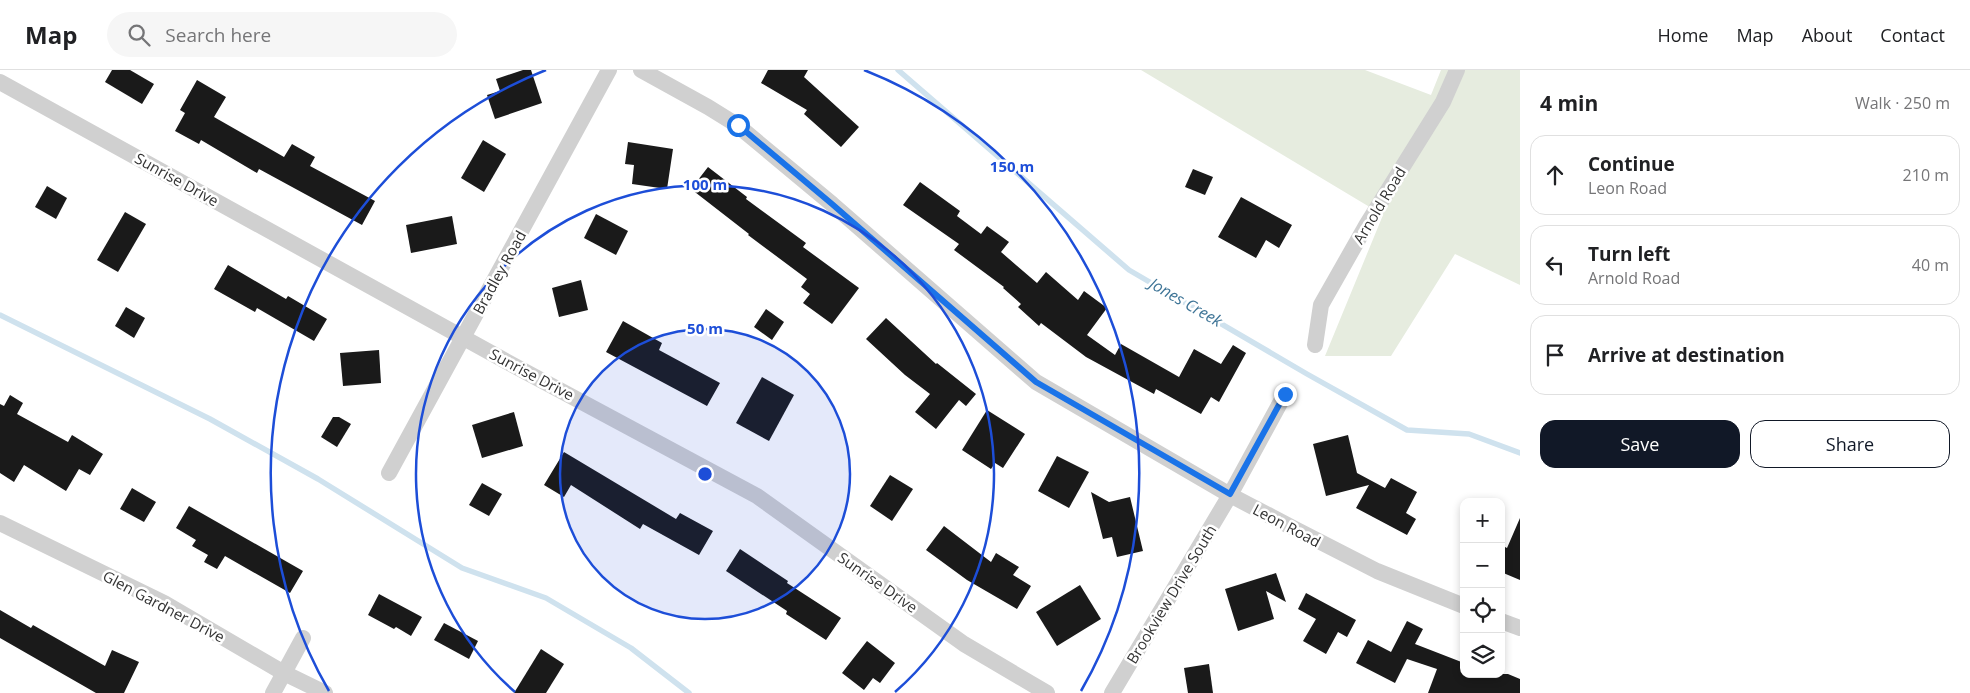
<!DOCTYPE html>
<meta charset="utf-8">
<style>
body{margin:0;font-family:"Open Sans",sans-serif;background:#f6f6f6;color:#202124}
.controls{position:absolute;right:15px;bottom:15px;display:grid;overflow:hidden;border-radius:10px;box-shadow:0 2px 8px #0003}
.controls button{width:45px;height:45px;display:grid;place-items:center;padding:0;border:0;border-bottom:1px solid #e0e0e0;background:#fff;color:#202124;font:25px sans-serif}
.stop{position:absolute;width:15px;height:15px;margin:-11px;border:4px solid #1a73e8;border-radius:50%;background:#fff}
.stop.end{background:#1a73e8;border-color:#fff;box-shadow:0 1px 5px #0008}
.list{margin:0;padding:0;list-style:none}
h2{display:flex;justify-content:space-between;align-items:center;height:65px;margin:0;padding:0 20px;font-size:21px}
h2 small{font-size:16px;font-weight:400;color:#757577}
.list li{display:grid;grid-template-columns:32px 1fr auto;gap:15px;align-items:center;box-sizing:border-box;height:80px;margin:0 10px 10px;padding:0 10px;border:1px solid #e0e0e0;border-radius:15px}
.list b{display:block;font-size:19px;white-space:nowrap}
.list p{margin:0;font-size:16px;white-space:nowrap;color:#757577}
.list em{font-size:16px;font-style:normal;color:#757577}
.actions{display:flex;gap:10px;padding:15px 20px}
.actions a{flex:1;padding:11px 0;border:1px solid #111827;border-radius:15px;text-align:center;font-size:18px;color:#111827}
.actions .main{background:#111827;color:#fff}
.icon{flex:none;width:28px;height:28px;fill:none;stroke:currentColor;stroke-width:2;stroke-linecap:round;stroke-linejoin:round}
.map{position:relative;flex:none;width:1520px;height:623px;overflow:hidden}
header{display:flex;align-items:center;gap:30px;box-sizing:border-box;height:70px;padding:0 25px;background:#fff;border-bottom:1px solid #e0e0e0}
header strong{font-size:24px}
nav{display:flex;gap:28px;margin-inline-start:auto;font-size:18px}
.search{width:350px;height:45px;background:#f6f6f6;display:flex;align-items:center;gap:12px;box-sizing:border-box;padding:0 18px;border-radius:28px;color:#757577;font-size:19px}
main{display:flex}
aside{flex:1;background:#fff}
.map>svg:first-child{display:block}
</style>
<header>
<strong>Map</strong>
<div class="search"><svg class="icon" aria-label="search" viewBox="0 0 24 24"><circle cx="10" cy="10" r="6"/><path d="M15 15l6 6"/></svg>Search here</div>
<nav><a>Home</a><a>Map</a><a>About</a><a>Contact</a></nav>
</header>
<main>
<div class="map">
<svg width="1520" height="623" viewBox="0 0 1520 623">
<rect width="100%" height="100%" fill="#fff"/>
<!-- green -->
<polygon fill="#e6ecdf" points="1141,0 1365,0 1431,25 1441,0 1520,0 1520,215 1455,184 1391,286 1325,286 1383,145"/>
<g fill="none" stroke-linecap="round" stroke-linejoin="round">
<!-- stream -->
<g stroke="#cfe2ee" stroke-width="5.5">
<polyline points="898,0 1129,200 1307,304 1407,360 1469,364 1520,383"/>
<polyline points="0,245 210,349 318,409 462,498 546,528 631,578 689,623"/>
</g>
</g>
<!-- building -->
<g fill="#1a1a1a">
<polygon points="112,0 130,0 154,14 142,34 105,12"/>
<polygon points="523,0 531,0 542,33 495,49 487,25 500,21 496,9"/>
<polygon points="768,0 808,0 804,7 859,57 841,77 804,44 807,40 761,13"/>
<polygon points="197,10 226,27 214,47 284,87 292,74 315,87 310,96 375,131 362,155 259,99 257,103 201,70 199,74 175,61 185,43 180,40"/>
<polygon points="483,70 506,84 484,122 461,108"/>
<polygon points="628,72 673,79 667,119 632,114 634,95 625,94"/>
<polygon points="708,97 747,127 746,129 806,173 803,177 859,218 832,254 803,233 810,224 801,217 807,209 748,165 749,164 691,119"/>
<polygon points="1193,99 1213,107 1205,125 1185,117"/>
<polygon points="920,112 960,141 957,146 981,164 987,156 1009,172 1001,182 1037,213 1046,202 1078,230 1084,221 1107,238 1087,265 1115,285 1121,274 1179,307 1194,279 1221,294 1233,275 1246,283 1219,332 1211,327 1201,344 1156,319 1154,324 1086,287 1041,253 1039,256 1018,237 1021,234 1003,218 1004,217 954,180 959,174 903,135"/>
<polygon points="47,116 67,128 56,149 35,137"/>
<polygon points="1241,127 1292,155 1279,178 1266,170 1256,188 1218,167"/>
<polygon points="125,142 146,154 118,202 97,190"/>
<polygon points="596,144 628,161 616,185 584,168"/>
<polygon points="452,146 457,174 411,183 406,155"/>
<polygon points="228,195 286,229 288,226 327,249 314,271 257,238 255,242 214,219"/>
<polygon points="581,210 588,240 559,247 552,218"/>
<polygon points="126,237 145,248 134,268 115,256"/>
<polygon points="766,239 784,252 772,270 754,257"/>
<polygon points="886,248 936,294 937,293 976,324 966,336 959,330 936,359 915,342 930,324 905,305 866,269"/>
<polygon points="623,251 662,273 659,280 720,313 707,336 606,282"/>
<polygon points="379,280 381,313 343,316 340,283"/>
<polygon points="762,307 794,325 769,371 736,353"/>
<polygon points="10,325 23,333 17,344 68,372 72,365 103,384 90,405 79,399 66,421 24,395 14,412 0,403 0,334 4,336"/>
<polygon points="987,340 1025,364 1003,398 995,393 991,399 962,380"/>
<polygon points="514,342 523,376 482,388 472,355"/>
<polygon points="333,347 339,347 351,354 337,377 321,367"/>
<polygon points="1348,365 1357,403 1385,418 1391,408 1417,422 1406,443 1416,449 1407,465 1356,438 1369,415 1326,426 1313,374"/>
<polygon points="564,382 676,449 680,443 713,461 699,485 643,454 640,459 571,415 564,427 544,415"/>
<polygon points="1057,386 1089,402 1069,438 1038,421"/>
<polygon points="890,405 913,419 892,451 870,436"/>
<polygon points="482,413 502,424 489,446 469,435"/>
<polygon points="132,418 156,432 144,452 120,439"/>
<polygon points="1091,422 1109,432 1130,427 1143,481 1117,487 1112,467 1103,469"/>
<polygon points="189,436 303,501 290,523 225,486 217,499 204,492 208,485 192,476 196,470 176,458"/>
<polygon points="1520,448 1520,510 1501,502 1501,475 1507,478"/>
<polygon points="944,456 991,492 996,483 1019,497 1013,505 1031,516 1017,539 967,510 926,480"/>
<polygon points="740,479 788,511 787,513 841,548 826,570 786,544 787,541 726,501"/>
<polygon points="1276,503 1286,532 1266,521 1274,549 1238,561 1225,519"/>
<polygon points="1080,515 1101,549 1057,576 1036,542"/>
<polygon points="1306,523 1356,550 1347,567 1338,562 1326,584 1303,571 1316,549 1298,539"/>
<polygon points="379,524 422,547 411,566 396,557 394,559 368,545"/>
<polygon points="0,540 31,558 33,555 105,596 112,580 139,592 124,623 96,623 0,568"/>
<polygon points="1407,551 1423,559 1415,574 1464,593 1464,604 1508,604 1520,609 1520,623 1428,623 1437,599 1407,589 1395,613 1356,593 1368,570 1391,582"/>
<polygon points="444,553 478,571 469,589 434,570"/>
<polygon points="867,571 895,593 880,613 873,608 864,620 842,603"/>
<polygon points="541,579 564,594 546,623 514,623"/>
<polygon points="1209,594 1213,623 1188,623 1184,598"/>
</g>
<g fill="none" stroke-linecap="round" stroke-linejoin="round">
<!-- street -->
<g stroke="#d0d0d0" stroke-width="16">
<polyline points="641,0 708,37 737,55 832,134 1036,312 1230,425 1297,460 1377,501 1464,536"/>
<polyline points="0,12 511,294 757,426 964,574 1047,623"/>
<polyline points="1315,275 1321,235 1367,154 1443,32 1457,0"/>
<polyline points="389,403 609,0"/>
<polyline points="0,453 164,533 284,603 325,623"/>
<polyline points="1501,551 1520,558"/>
<polyline points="273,623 303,568"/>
<polyline points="1112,623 1230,425 1285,324"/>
</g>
</g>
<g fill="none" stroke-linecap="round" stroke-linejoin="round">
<!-- route -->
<polyline stroke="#1a73e8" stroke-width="6" points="738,55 832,134 1036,312 1230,424 1285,324"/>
</g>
<!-- distance rings -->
<circle cx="705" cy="404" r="145" fill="#1d4ed8" fill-opacity=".12"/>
<g fill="none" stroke="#1d4ed8" stroke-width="2.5">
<circle cx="705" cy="404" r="145"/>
<path d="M515 622A289 289 0 1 1 895 622"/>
<path d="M329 621A434 434 0 0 1 546 0M864 0A434 434 0 0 1 1081 621"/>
</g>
<g text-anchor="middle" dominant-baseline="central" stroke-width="5" stroke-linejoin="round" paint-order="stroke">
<!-- street labels -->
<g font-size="15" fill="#333" stroke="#fff">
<text transform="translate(177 109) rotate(29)">Sunrise Drive</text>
<text transform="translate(1379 135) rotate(-59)">Arnold Road</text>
<text transform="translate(499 202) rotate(-61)">Bradley Road</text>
<text transform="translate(532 304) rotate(28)">Sunrise Drive</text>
<text transform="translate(1287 455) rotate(28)">Leon Road</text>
<text transform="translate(878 512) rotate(35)">Sunrise Drive</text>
<text transform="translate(1171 524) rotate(-59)">Brookview Drive South</text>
<text transform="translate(164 536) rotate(28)">Glen Gardner Drive</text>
</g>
<!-- water labels -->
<g font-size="16" font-style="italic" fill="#3f7597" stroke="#fff">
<text transform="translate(1186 232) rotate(30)">Jones Creek</text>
</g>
</g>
<circle cx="705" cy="404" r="8" fill="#1d4ed8" stroke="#fff" stroke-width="2.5"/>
<g font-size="15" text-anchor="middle" font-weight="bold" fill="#1d4ed8" stroke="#fff" stroke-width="5" stroke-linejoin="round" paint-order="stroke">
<text x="1012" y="102">150 m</text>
<text x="705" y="120">100 m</text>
<text x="705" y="264">50 m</text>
</g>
</svg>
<div class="controls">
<button>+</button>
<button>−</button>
<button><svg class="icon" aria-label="locate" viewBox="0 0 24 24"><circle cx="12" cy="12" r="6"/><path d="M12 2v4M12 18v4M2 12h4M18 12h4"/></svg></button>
<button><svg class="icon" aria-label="layers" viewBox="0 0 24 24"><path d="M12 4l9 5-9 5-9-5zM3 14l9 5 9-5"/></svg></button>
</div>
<div class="stop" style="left:738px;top:55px"></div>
<div class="stop end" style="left:1285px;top:324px"></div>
</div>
<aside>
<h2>4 min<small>Walk · 250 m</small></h2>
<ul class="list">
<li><svg class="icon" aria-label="ahead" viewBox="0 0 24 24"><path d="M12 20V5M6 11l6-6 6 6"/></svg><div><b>Continue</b><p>Leon Road</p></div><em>210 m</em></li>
<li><svg class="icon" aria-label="left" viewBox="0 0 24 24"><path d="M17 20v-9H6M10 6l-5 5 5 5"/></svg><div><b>Turn left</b><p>Arnold Road</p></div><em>40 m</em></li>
<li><svg class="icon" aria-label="arrive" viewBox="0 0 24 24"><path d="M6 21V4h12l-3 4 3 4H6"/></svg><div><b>Arrive at destination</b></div></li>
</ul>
<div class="actions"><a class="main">Save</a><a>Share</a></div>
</aside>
</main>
